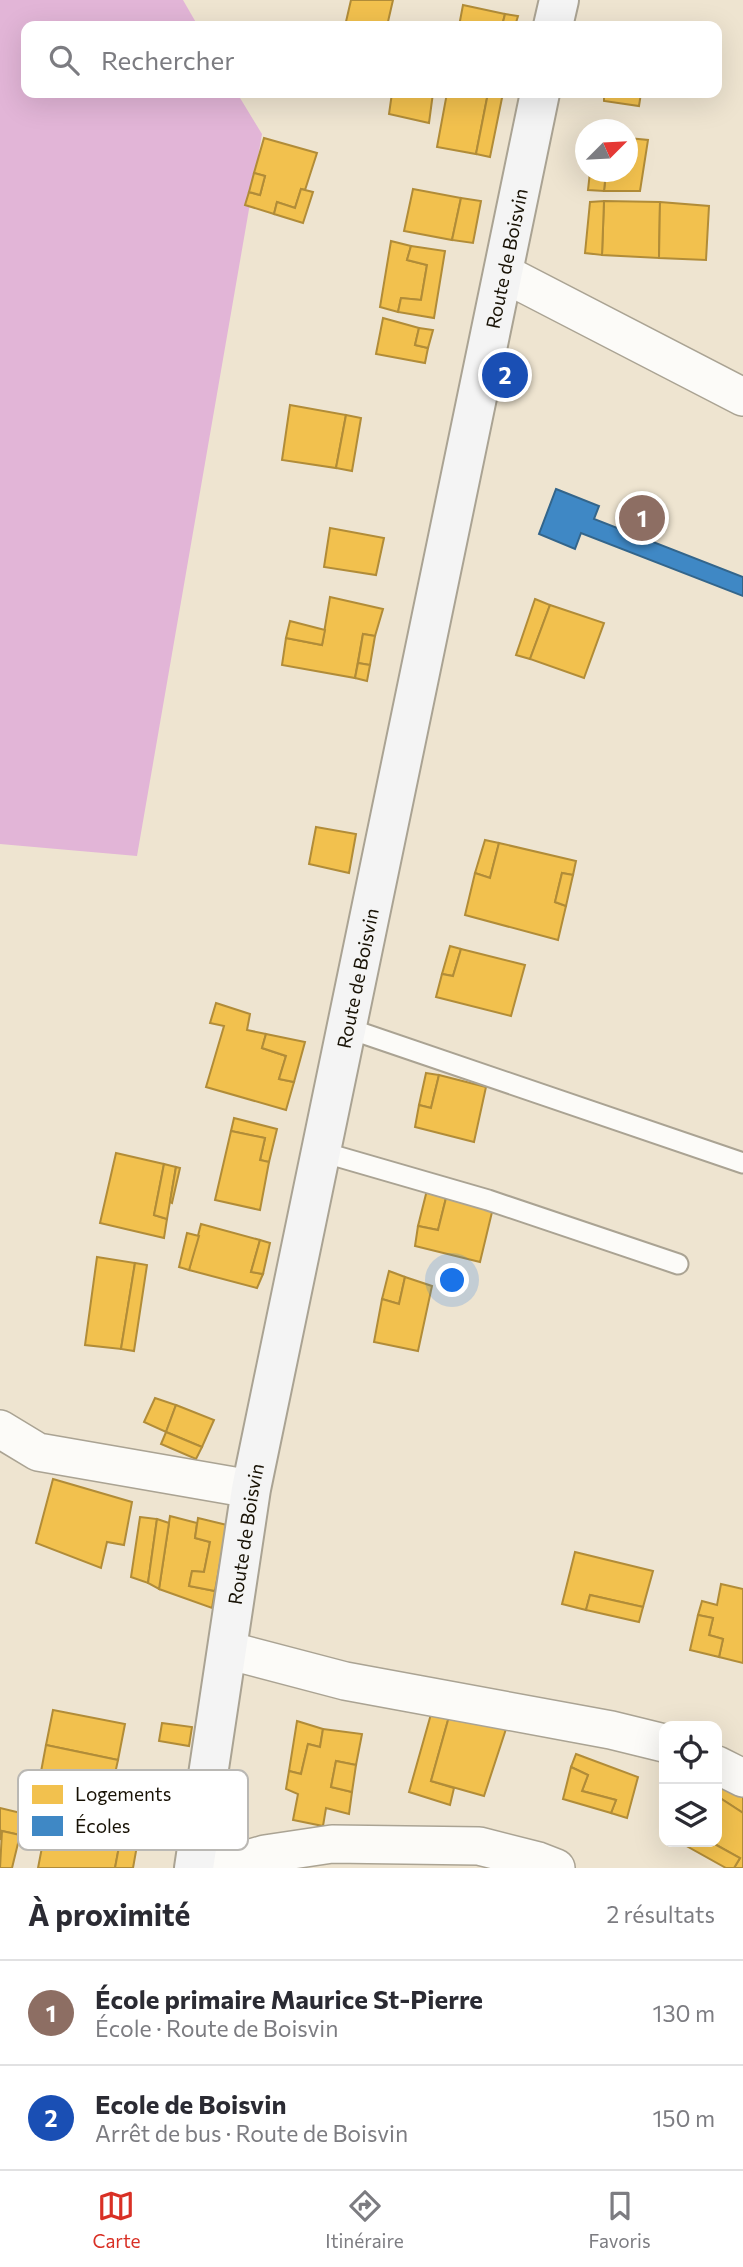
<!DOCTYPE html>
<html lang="fr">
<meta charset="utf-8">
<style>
body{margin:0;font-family:Commissioner,sans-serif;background:#f2f2f3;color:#2b2b33}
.controls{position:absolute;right:21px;bottom:21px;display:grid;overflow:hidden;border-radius:14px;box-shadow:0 7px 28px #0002}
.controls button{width:63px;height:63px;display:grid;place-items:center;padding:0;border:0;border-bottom:2px solid #e1e1e2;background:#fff;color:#2b2b33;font:35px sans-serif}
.compass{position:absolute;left:575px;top:119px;width:63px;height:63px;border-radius:50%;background:#fff;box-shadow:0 7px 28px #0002;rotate:66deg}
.you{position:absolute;left:453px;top:1281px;width:24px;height:24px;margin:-18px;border:5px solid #fff;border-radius:50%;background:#1a73e8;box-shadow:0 0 0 10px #1a73e833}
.badge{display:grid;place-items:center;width:46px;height:46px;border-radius:50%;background:#d93025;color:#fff;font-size:23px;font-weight:700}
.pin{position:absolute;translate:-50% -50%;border:4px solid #fff;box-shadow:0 2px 7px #0006}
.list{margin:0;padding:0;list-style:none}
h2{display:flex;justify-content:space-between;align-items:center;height:91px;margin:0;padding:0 28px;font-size:30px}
h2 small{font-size:23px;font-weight:400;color:#7c7c81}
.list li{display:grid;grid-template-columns:46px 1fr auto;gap:21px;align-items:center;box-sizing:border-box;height:105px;padding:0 28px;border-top:2px solid #e1e1e2}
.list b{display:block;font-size:26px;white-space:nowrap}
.list p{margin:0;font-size:23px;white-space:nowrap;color:#7c7c81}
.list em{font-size:23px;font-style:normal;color:#7c7c81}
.icon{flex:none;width:38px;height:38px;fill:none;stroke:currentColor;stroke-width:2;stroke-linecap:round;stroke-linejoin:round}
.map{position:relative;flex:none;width:743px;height:1868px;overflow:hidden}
.search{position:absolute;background:#fff;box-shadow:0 7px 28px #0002;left:21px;right:21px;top:21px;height:77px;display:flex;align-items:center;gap:18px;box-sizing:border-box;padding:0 24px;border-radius:14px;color:#7c7c81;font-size:26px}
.sheet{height:301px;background:#fff}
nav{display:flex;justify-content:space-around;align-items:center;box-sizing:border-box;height:98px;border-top:2px solid #e1e1e2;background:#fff;font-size:19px;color:#7c7c81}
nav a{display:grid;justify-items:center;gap:4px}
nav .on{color:#d93025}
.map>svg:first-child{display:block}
</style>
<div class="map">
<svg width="743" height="1868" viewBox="0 0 743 1868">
<rect width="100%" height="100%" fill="#eee4d0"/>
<!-- forest -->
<polygon fill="#e2b5d7" points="0,0 183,0 198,26 26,26 26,93 237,93 262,134 137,856 0,844"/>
<!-- homes -->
<g fill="#f2c14e" stroke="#b18c38" stroke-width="2">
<polygon points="351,0 393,0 387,26 345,26"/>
<polygon points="463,5 505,14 502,26 459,26"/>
<polygon points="505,14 518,16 515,26 502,26"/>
<polygon points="392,93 433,93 429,123 389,114"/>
<polygon points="447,93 488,93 476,154 437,147"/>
<polygon points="488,93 503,93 490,157 476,154"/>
<polygon points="604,93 641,93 639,106 604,101"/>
<polygon points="264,138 317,153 305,190 301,189 295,208 277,202 274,214 245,205 249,192 260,195 265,176 254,173"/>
<polygon points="628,138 648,140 640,191 604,191 606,172 628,172"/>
<polygon points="590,172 606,172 604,191 588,190"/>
<polygon points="254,173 265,176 260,195 249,192"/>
<polygon points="301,189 313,192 303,223 274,214 277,202 295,208"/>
<polygon points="413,189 461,198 452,240 404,231"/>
<polygon points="461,198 481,201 473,243 452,240"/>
<polygon points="604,201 660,202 659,258 602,255"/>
<polygon points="604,201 602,255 585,253 590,202"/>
<polygon points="660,202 709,206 706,260 659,258"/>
<polygon points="391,241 411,246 407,260 427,265 421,300 401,298 398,312 380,307"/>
<polygon points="411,246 445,251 434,318 398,312 401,298 421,300 427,265 407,260"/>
<polygon points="383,318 419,328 415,345 428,348 425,363 376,354"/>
<polygon points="419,328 433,330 428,348 415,345"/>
<polygon points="290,405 346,415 336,468 282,460"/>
<polygon points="346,415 361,418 352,471 336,468"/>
<polygon points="330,528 384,538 376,575 324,567"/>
<polygon points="330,597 383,609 375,636 363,634 355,678 282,665 286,638 322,645"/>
<polygon points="535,599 550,605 530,659 516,655"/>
<polygon points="550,605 604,623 584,678 530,659"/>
<polygon points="290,621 325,630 322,645 286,638"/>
<polygon points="363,634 375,636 370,665 358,663"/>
<polygon points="358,663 370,665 367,681 355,678"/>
<polygon points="316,827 356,834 349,873 309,864"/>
<polygon points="485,840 499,843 490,878 475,873"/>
<polygon points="499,843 576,861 573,875 562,873 555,902 566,906 558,940 465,915 475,873 490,878"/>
<polygon points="562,873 573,875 566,906 555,902"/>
<polygon points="450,946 461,949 453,976 442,974"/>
<polygon points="461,949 525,965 511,1016 436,997 442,974 453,976"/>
<polygon points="216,1003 250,1014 247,1030 266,1034 262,1048 286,1056 279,1079 294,1082 286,1110 206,1087 224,1026 210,1023"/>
<polygon points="266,1034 305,1042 294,1082 279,1079 286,1056 262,1048"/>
<polygon points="426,1073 439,1075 431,1108 419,1105"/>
<polygon points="439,1075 486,1087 474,1142 415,1127 419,1105 431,1108"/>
<polygon points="234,1118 277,1129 269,1162 260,1160 265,1138 231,1131"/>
<polygon points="231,1131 265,1138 260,1160 269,1162 260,1210 215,1200"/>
<polygon points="116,1153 164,1164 154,1215 167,1219 164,1238 100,1223"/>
<polygon points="164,1164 176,1167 167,1219 154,1215"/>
<polygon points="176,1167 180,1168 172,1203 170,1202"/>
<polygon points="427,1190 447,1194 438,1230 418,1226"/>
<polygon points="447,1194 493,1208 480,1262 415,1246 418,1226 438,1230"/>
<polygon points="201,1224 260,1240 251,1272 263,1274 257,1288 189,1270"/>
<polygon points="187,1233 199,1236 189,1270 179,1267"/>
<polygon points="260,1240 270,1243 263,1274 251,1272"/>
<polygon points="97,1257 135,1263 121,1349 85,1345"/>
<polygon points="135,1263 147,1265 134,1351 121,1349"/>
<polygon points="389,1271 405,1277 399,1304 382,1299"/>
<polygon points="405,1277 432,1286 418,1351 374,1342 382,1299 399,1304"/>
<polygon points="155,1398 176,1405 166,1432 144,1422"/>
<polygon points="176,1405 214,1420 202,1447 166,1432"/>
<polygon points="166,1432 202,1447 196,1459 161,1444"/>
<polygon points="53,1479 132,1502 124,1545 107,1542 101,1568 36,1543"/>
<polygon points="170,1516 197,1523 195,1538 210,1542 204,1572 192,1571 189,1586 215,1591 212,1608 159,1589"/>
<polygon points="140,1517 157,1519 148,1583 131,1577"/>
<polygon points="198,1518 227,1525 215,1591 189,1586 192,1571 204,1572 210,1542 195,1538"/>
<polygon points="157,1519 169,1523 159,1589 148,1583"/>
<polygon points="575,1552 653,1571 643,1607 590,1595 586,1610 562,1604"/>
<polygon points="721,1584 743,1589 743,1663 719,1657 723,1639 709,1635 713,1618 698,1615 702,1601 717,1605"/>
<polygon points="590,1595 643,1607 639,1622 586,1610"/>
<polygon points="698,1615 713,1618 709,1635 723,1639 719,1657 690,1650"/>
<polygon points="433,1707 450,1713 431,1781 454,1788 450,1805 409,1792"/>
<polygon points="53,1710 125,1724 118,1760 46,1745"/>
<polygon points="450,1713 506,1729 484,1796 431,1781"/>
<polygon points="297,1721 323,1729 320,1747 308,1744 301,1774 289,1771"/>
<polygon points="162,1723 192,1727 189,1746 159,1741"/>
<polygon points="323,1729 362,1734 356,1765 336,1761 331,1787 352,1792 349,1814 326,1808 323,1826 293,1820 298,1794 286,1789 289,1771 301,1774 308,1744 320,1747"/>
<polygon points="46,1745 118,1760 111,1792 40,1777"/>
<polygon points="576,1754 638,1777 627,1818 611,1813 616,1800 582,1791 588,1775 571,1767"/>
<polygon points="336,1761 356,1765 352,1792 331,1787"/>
<polygon points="571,1767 588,1775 582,1791 616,1800 611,1813 563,1799"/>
<polygon points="722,1779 743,1790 743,1813 717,1796 717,1787"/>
<polygon points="717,1796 743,1813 743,1868 734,1868 740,1858 711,1842 717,1842"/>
<polygon points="0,1808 25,1814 20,1835 2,1831 0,1840"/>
<polygon points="57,1823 121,1836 115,1868 38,1868 44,1837 54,1840"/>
<polygon points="2,1831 20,1835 12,1868 0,1868"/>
<polygon points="121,1836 138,1840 133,1868 115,1868"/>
<polygon points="685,1842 711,1842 740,1858 734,1868 726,1868 683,1844"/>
</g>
<!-- schools -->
<polygon fill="#3f88c5" stroke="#33658b" stroke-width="2" points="556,489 599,506 594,519 743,577 743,596 581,533 575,549 539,534"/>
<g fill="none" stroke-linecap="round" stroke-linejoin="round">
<!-- lane casing -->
<g stroke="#aaa393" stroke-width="23">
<g id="lane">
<polyline points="347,1028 743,1163"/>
<polyline points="322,1152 488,1200 678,1264"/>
</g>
</g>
<!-- street casing -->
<g stroke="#aaa393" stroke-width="40">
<g id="street">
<polyline points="503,273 743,397"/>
<polyline points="0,1429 38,1452 251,1489"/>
<polyline points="227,1650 345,1681 611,1730 664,1743"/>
<polyline points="717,1765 743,1778"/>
<polyline points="217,1868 265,1854 332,1844 479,1846 538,1861 556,1868"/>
</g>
</g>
<!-- secondary casing -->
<g stroke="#aaa393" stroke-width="42">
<g id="secondary">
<polyline points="553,26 559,0"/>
<path id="s1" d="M194 1868 251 1489 540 93"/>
</g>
</g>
<!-- lane -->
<use href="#lane" stroke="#fcfbf8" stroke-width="19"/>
<!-- street -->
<use href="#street" stroke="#fcfbf8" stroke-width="37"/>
<!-- secondary -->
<use href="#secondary" stroke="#f4f4f4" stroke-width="38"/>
</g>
<g text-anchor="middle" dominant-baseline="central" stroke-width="7" stroke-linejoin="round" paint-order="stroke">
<!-- street labels -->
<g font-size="19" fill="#181205" stroke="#fff">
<text stroke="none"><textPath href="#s1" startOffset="1640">Route de Boisvin</textPath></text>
<text stroke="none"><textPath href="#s1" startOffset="905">Route de Boisvin</textPath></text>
<text stroke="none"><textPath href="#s1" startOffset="338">Route de Boisvin</textPath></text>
</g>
</g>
<!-- legend -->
<rect x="18" y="1770" width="230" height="80" rx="10" fill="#fff" stroke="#bab8b4" stroke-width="2"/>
<rect x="32" y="1785" width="31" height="19" fill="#f2c14e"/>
<rect x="32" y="1816" width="31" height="20" fill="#3f88c5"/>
<g font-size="19" fill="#181205">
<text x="75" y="1801">Logements</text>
<text x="75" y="1833">Écoles</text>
</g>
</svg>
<div class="controls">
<button><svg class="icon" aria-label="locate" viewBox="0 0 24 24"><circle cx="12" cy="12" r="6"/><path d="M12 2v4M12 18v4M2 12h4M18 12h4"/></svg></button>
<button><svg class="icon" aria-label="layers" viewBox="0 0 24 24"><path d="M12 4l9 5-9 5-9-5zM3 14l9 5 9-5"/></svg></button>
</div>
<svg class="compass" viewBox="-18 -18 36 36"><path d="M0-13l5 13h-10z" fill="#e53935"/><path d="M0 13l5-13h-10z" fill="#7c7c81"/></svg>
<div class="you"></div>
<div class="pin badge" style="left:642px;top:518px;background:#8d6e63">1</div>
<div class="pin badge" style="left:505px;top:375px;background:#1a4fb4">2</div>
<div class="search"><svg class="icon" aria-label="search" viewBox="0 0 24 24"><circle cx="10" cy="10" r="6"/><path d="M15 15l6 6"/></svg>Rechercher</div>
</div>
<section class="sheet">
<h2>À proximité<small>2 résultats</small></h2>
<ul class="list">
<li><span class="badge" style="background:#8d6e63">1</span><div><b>École primaire Maurice St-Pierre</b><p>École · Route de Boisvin</p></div><em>130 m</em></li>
<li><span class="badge" style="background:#1a4fb4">2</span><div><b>Ecole de Boisvin</b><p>Arrêt de bus · Route de Boisvin</p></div><em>150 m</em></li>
</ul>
</section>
<nav>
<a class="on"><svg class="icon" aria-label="map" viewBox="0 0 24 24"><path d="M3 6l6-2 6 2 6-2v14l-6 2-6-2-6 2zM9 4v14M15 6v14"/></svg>Carte</a>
<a><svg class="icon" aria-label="directions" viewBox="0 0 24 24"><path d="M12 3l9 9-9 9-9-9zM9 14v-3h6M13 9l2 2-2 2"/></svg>Itinéraire</a>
<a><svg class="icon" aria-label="saved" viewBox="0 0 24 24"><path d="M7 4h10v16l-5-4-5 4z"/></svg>Favoris</a>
</nav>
